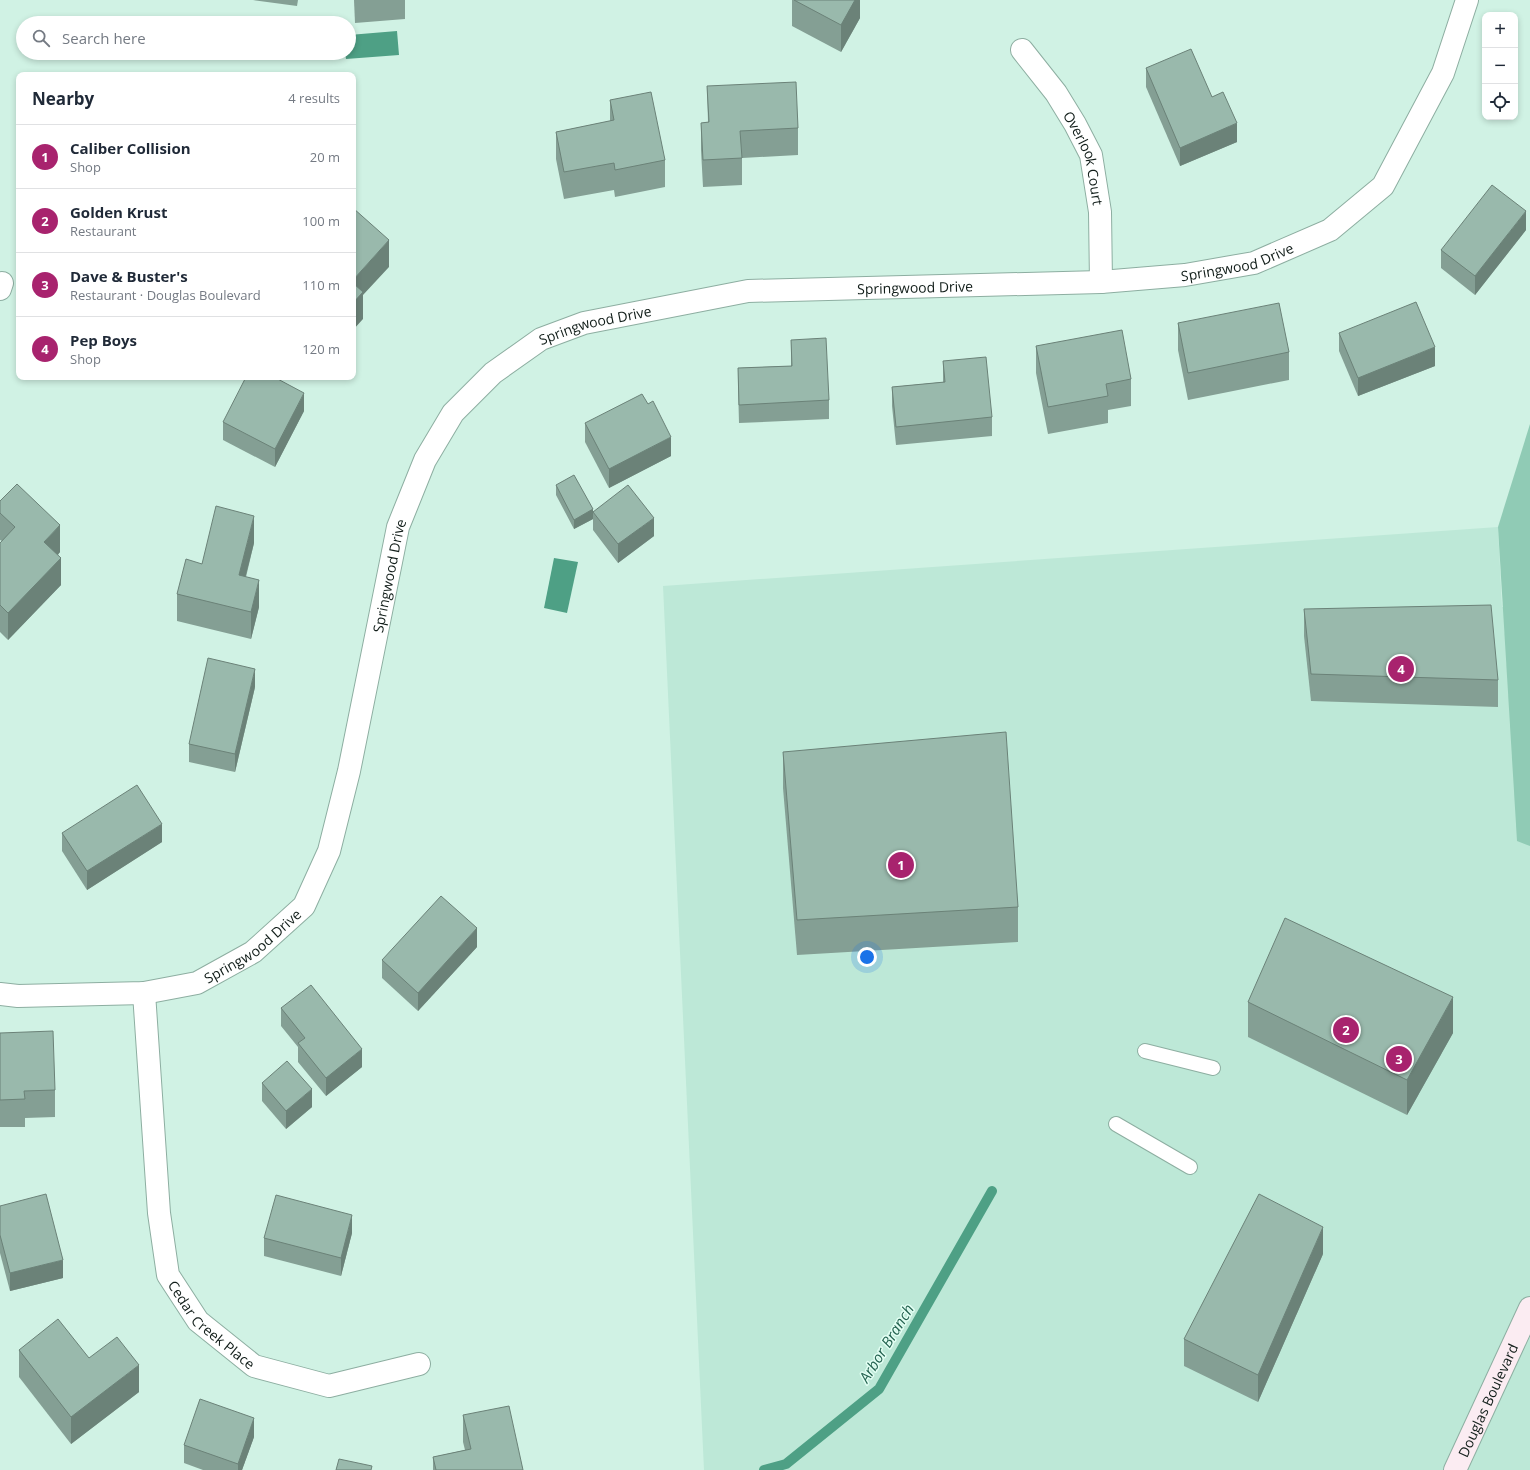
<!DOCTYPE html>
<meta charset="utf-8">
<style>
body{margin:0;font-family:"Open Sans",sans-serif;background:#f6f6f7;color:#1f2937}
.controls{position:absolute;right:12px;top:12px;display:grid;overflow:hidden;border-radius:8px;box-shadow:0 2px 6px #0003}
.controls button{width:36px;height:36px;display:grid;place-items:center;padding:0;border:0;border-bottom:1px solid #e0e1e3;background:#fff;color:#1f2937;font:20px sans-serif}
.you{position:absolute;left:867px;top:957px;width:14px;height:14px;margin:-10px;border:3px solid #fff;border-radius:50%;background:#1a73e8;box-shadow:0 0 0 6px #1a73e833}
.badge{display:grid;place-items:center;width:26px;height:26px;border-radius:50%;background:#a8236e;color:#fff;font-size:13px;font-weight:700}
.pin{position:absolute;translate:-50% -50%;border:2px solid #fff;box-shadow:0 1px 4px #0006}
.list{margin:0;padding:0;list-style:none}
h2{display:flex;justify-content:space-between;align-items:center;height:52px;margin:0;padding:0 16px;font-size:17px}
h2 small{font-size:13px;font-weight:400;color:#747a83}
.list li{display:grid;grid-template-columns:26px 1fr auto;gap:12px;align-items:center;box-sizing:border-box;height:64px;padding:0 16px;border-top:1px solid #e0e1e3}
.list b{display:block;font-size:15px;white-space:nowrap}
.list p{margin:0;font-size:13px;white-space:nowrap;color:#747a83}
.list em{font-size:13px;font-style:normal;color:#747a83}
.icon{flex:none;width:22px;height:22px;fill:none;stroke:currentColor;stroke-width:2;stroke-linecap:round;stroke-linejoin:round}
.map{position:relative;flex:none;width:1530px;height:1470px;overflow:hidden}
.search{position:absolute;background:#fff;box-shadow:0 2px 6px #0003;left:16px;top:16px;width:340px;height:44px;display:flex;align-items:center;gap:10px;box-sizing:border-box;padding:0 14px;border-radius:22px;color:#747a83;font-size:15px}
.panel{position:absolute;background:#fff;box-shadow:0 2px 6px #0003;left:16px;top:72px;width:340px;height:308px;border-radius:8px}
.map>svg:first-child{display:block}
</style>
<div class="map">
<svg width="1530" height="1470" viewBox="0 0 1530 1470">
<rect width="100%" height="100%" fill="#d0f2e4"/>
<!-- built -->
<polygon fill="#bde8d7" points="1498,527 1502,607 1530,606 1530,1470 704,1470 663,586"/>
<!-- green -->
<polygon fill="#90cbb5" points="1530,424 1530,846 1517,841 1498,527"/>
<!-- water -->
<g fill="#4ea085">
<polygon points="397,31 399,55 346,59 345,53 349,53 349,35"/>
<polygon points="554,558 578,562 567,613 544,608"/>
</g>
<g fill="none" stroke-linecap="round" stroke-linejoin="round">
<!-- stream -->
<polyline stroke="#4ea085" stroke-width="10" points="764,1470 786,1464 879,1389 992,1191"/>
<!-- lane casing -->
<g stroke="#8daea1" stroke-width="16">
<g id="lane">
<polyline points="1145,1051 1213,1068"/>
<polyline points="1116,1124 1190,1167"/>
</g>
</g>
<!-- street casing -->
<g stroke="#8daea1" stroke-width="24">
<g id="street">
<path id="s1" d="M1022 50 1056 93 1075 124 1091 155 1100 212 1101 282"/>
<polyline points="0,289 2,283"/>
<path id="s2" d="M144 993 159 1213 168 1275 198 1321 254 1366 329 1386 419 1364"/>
<path id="s3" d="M0 994 18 996 144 993 197 983 253 952 304 906 329 851 349 771 398 527 425 460 453 413 493 373 541 339 584 323 748 291 1101 282 1185 275 1254 263 1330 230 1383 186 1443 73 1467 0"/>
</g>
</g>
<!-- secondary casing -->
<g stroke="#8daea1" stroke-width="24">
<g id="secondary">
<path id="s4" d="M1455 1470 1530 1308"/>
</g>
</g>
<!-- lane -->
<use href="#lane" stroke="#fff" stroke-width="14"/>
<!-- street -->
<use href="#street" stroke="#fff" stroke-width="22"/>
<!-- secondary -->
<use href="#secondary" stroke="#fbecf2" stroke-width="22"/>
</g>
<!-- wall -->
<g fill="#849f94">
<polygon points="253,0 298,0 297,6"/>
<polygon points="354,0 405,0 405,19 355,23"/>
<polygon points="792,0 860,0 860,18 841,52 792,26"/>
<polygon points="1146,68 1212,97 1237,142 1180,166 1146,87"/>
<polygon points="707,86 798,128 798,155 742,158 742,185 703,187 701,150 701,123 708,122"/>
<polygon points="610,100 665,160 665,187 615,197 614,190 564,199 556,159 556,132 610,121"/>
<polygon points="1526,230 1475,295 1441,268 1441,250"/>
<polygon points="1178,323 1289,352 1289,380 1188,400 1178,350"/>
<polygon points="1339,333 1435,366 1358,396 1339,351"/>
<polygon points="791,340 829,400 829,419 739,423 738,386 738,368 791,366"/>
<polygon points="1036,346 1131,379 1131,406 1108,410 1108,423 1048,434 1036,373"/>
<polygon points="943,361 992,417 992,436 896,445 892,406 892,387 943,382"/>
<polygon points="304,411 275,467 223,440 223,422"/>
<polygon points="585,423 671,456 609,488 585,442"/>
<polygon points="556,485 593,511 654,536 618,563 593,530 593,519 574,529 556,495"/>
<polygon points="0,501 60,552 58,555 61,585 8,640 0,632 0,543 2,541 0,540"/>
<polygon points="254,543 246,577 259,607 251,639 177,621 177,594 202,564"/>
<polygon points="1304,609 1498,680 1498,707 1311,701 1304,636"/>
<polygon points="255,687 235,772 189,762 189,744"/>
<polygon points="783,752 1018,907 1018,942 797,955 783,788"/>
<polygon points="62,833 162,842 87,890 62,851"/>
<polygon points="477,947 418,1011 382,978 382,960"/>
<polygon points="1248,1002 1453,1033 1407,1115 1248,1037"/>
<polygon points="281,1008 362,1067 326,1096 298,1062 298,1047 281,1026"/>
<polygon points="0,1033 55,1090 55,1117 25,1118 25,1127 0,1127"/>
<polygon points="262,1083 312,1107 286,1129 262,1101"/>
<polygon points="0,1206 63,1278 10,1291 0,1253"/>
<polygon points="352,1233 341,1276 264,1256 264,1238"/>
<polygon points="1323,1254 1258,1402 1184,1366 1184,1339"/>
<polygon points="19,1350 89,1358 139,1392 71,1444 19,1377"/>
<polygon points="463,1415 523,1470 433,1470 433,1457 465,1450 463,1442"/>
<polygon points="254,1437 242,1470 203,1470 184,1463 184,1445"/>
</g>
<!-- shaded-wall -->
<g fill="#6b8278">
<polygon points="849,0 860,0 860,18 841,52 841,25"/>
<polygon points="1237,123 1237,142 1180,166 1180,148"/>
<polygon points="1526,211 1526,230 1475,295 1475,276"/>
<polygon points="389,240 389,267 363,295 363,319 353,330 353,280"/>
<polygon points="1435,347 1435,366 1358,396 1358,378"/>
<polygon points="304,393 304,411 275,467 275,449"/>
<polygon points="671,437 671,456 609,488 609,469"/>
<polygon points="593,509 593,519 574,529 574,520"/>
<polygon points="254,516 254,543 239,602 239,575"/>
<polygon points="654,518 654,536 618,563 618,544"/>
<polygon points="60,525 60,552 44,569 44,542"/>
<polygon points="61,558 61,585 8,640 8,613"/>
<polygon points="259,580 259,607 251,639 251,612"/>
<polygon points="255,669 255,687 235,772 235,754"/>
<polygon points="162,824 162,842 87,890 87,871"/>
<polygon points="477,928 477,947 418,1011 418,993"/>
<polygon points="1453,997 1453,1033 1407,1115 1407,1080"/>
<polygon points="362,1049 362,1067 326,1096 326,1078"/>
<polygon points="312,1089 312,1107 286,1129 286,1111"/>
<polygon points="352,1215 352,1233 341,1276 341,1258"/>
<polygon points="1323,1227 1323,1254 1258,1402 1258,1375"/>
<polygon points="63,1260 63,1278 10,1291 10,1273"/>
<polygon points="139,1365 139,1392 71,1444 71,1417"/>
<polygon points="254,1418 254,1437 242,1470 238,1470 238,1464"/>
</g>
<!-- building -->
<g fill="#99b9ac" stroke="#6b8278">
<polygon points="794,0 855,0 841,25"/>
<polygon points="1191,49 1212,97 1223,92 1237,123 1180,148 1146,68"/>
<polygon points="796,82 798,128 740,131 742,158 703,160 701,123 709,122 707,86"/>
<polygon points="651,92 665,160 615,170 614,163 564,172 556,132 614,120 610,100"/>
<polygon points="1492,185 1526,211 1475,276 1441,250"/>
<polygon points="353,208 389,240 353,280"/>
<polygon points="353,283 363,292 353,303"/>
<polygon points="1416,302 1435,347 1358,378 1339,333"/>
<polygon points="1279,303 1289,352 1188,373 1178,323"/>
<polygon points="1122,330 1131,379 1106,384 1108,396 1048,407 1036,346"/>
<polygon points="826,338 829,400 739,405 738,368 792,366 791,340"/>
<polygon points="986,357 992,417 896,427 892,387 945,382 943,361"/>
<polygon points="246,377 274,377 304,393 275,449 223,422"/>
<polygon points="642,394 648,404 653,401 671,437 609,469 585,423"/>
<polygon points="574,475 593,509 574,520 556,485"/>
<polygon points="17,484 60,525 44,542 61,558 8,613 0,605 0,543 15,527 0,513 0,501"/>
<polygon points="628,485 654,518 618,544 593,512"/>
<polygon points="216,506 254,516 239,575 259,580 251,612 177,594 186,559 202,564"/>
<polygon points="1491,605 1498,680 1311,674 1304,609"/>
<polygon points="208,658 255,669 235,754 189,744"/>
<polygon points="1006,732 1018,907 797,920 783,752"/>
<polygon points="137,785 162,824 87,871 62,833"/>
<polygon points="441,896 477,928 418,993 382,960"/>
<polygon points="1285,918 1453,997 1407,1080 1248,1002"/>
<polygon points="311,985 362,1049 326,1078 298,1043 305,1038 281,1008"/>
<polygon points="53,1031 55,1090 24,1091 25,1099 0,1100 0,1033"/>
<polygon points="287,1061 312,1089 286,1111 262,1083"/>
<polygon points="46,1194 63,1260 10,1273 0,1235 0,1206"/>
<polygon points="1259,1194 1323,1227 1258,1375 1184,1339"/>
<polygon points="276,1195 352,1215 341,1258 264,1238"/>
<polygon points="58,1319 89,1358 117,1337 139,1365 71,1417 19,1350"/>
<polygon points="200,1399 254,1418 238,1464 184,1445"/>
<polygon points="509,1406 523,1470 436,1470 433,1457 471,1449 463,1415"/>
<polygon points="339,1459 372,1466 371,1470 336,1470"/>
</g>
<g text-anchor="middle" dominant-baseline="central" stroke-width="3" stroke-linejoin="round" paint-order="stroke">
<!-- street labels -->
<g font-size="14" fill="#111d19" stroke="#e2fef3">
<text stroke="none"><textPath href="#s1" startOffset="127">Overlook Court</textPath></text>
<text stroke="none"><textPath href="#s3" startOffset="1669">Springwood Drive</textPath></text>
<text stroke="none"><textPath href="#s3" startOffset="1345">Springwood Drive</textPath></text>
<text stroke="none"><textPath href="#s3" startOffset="1021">Springwood Drive</textPath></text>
<text stroke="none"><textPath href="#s3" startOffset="673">Springwood Drive</textPath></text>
<text stroke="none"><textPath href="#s3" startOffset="265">Springwood Drive</textPath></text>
<text stroke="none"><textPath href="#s2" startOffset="350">Cedar Creek Place</textPath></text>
<text stroke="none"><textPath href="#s4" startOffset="77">Douglas Boulevard</textPath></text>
</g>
<!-- water labels -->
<g font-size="15" font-style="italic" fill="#246350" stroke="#e2fef3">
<text transform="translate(886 1343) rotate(-58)">Arbor Branch</text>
</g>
</g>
</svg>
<div class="controls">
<button>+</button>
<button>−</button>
<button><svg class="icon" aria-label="locate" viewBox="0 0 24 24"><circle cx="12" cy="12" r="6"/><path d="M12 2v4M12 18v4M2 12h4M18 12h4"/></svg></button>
</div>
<div class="you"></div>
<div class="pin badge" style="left:901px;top:865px">1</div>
<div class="pin badge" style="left:1346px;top:1030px">2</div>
<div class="pin badge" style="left:1399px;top:1059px">3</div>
<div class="pin badge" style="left:1401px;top:669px">4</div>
<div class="search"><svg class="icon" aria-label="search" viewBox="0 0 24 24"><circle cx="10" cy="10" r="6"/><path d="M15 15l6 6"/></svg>Search here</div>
<section class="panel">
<h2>Nearby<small>4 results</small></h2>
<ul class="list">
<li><span class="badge">1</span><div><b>Caliber Collision</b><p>Shop</p></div><em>20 m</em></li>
<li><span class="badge">2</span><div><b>Golden Krust</b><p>Restaurant</p></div><em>100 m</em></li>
<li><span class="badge">3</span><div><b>Dave &amp; Buster's</b><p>Restaurant · Douglas Boulevard</p></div><em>110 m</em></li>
<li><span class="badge">4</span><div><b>Pep Boys</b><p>Shop</p></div><em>120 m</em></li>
</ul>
</section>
</div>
